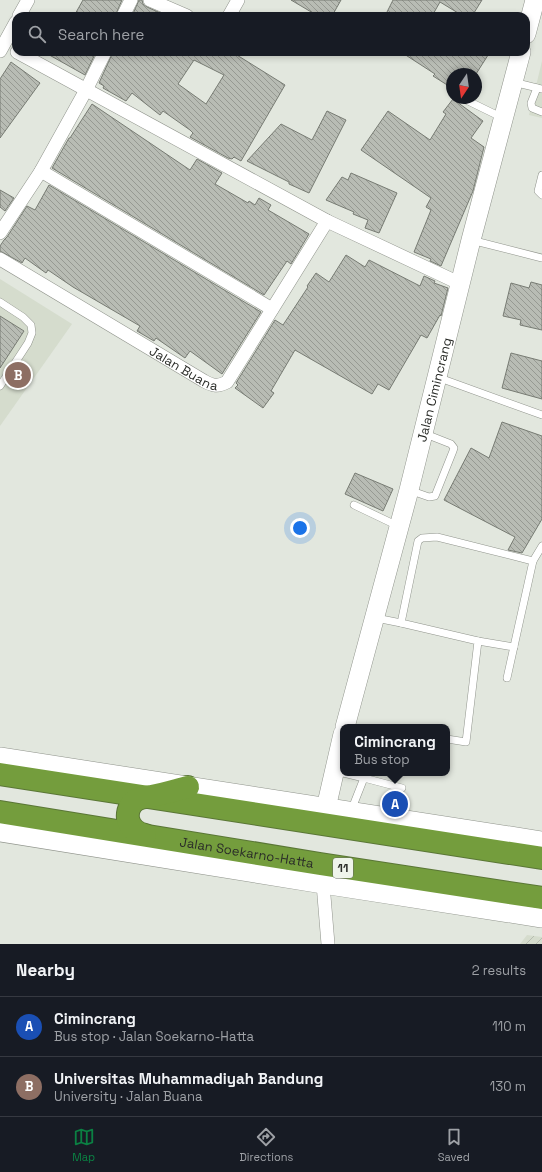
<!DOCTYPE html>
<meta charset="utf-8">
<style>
body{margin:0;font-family:"Space Grotesk",sans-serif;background:#242831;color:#f1f3f6}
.compass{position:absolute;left:446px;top:68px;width:36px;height:36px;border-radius:50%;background:#171b24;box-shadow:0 2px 6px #0003;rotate:193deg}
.you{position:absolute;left:300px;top:528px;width:14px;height:14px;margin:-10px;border:3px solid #fff;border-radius:50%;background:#1a73e8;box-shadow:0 0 0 6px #1a73e833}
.badge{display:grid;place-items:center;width:26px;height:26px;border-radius:50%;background:#0b8043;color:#fff;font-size:13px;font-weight:700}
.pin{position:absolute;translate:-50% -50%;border:2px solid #fff;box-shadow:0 1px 4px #0006}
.popup{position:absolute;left:340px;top:724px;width:110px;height:52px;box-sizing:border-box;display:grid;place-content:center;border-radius:8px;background:#171b24;filter:drop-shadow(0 1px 3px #0005);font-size:13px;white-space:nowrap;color:#9ea1a6}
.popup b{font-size:15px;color:#f1f3f6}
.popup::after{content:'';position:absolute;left:50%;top:100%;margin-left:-8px;border:8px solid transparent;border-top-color:#171b24}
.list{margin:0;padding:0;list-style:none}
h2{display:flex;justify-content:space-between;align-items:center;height:52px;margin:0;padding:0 16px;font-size:17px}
h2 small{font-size:13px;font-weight:400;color:#9ea1a6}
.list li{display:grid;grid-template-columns:26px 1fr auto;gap:12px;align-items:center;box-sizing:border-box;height:60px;padding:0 16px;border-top:1px solid #363941}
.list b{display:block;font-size:15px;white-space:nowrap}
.list p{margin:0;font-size:13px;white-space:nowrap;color:#9ea1a6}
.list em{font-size:13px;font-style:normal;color:#9ea1a6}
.icon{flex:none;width:22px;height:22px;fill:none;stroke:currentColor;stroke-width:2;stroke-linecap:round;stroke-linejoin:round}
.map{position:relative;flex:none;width:542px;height:944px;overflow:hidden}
.search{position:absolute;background:#171b24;box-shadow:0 2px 6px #0003;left:12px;right:12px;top:12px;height:44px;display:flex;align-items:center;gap:10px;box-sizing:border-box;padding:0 14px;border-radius:12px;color:#9ea1a6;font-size:15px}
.sheet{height:172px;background:#171b24}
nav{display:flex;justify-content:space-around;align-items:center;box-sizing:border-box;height:56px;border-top:1px solid #363941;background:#171b24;font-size:11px;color:#9ea1a6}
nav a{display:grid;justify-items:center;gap:2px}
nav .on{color:#0b8043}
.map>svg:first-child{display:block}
</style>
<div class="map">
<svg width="542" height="944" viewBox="0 0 542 944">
<defs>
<pattern id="industrial-furrows" width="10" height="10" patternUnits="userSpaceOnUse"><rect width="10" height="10" fill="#d5dccd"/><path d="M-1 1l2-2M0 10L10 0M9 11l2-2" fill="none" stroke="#b7bdb0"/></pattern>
<pattern id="building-back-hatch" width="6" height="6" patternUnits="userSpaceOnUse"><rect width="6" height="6" fill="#b8bcb4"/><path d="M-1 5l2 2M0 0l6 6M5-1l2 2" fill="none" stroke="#969992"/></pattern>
</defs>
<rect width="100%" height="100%" fill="#e2e7de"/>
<!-- built -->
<g fill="#d5dccd">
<polygon points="542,61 542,118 529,115"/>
<polygon points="0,279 72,324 0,426"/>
</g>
<!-- industrial -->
<polygon fill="url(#industrial-furrows)" points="527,935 542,937 542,944 520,944"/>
<!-- building -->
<g fill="url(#building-back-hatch)" stroke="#777b73" fill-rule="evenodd">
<polygon points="83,0 122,0 115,16 74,16"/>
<polygon points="139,0 142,0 143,4 147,7 167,16 132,16"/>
<polygon points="291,0 341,0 332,16 318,16"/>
<polygon points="393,0 482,0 472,16 463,16 440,2 432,16 385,16"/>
<polygon points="44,52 96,52 85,75"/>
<path d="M113 52H232L285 85 241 161 234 157 232 159 228 158 190 137 193 133 190 130 163 111 160 115 132 93 126 101 103 88 104 86 99 83ZM194 60 224 75 206 104 178 84Z"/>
<polygon points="401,52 490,52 476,74 452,74 452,88 433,76 435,74"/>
<polygon points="11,62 40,83 0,138 0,79"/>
<polygon points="453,99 483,121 471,138 484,147 473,191 441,266 430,261 431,259 414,252 431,210 426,207 431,198 361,150 388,111 430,140 446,114 443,112"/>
<polygon points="92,104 190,170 197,159 222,173 215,184 248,203 249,201 255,205 259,198 271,205 268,210 309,234 291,264 287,261 264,295 52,168 69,138 70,138"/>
<polygon points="327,111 346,120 309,193 289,184 289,182 247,161 281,124 312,140"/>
<polygon points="351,173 397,193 379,233 365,228 368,220 353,214 354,212 326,200 342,177 348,180"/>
<polygon points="49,185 261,312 222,374 190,351 185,358 156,338 154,341 137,331 140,326 73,287 48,270 46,273 25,258 22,263 0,251 0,246 4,240 7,237 27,206 35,210"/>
<polygon points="0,190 14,198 5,211 0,207"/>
<polygon points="346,255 365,267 369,260 420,286 424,276 435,281 434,283 448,288 441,316 440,315 427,338 421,335 389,390 378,384 372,394 295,350 271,391 274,393 263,408 235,388 238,385 236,383 275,320 283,325 308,287 307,286 316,273 329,282"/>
<polygon points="531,282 542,285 542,330 520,325 521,320 503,316 511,283 529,288"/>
<polygon points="0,316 24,331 0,368"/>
<polygon points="511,353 542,361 542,399 502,388"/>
<polygon points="502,422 542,436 542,519 522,553 508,550 515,537 444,500 471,448 489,458"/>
<polygon points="355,473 393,489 383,511 345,494"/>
</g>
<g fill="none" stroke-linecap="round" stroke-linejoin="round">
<!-- lane casing -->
<g stroke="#90948c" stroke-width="8">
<g id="lane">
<polyline points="513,82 542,89"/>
<polyline points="537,88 531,103 532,108 542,112"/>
<polyline points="466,100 503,118"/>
<polyline points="542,175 538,191 542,195"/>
<polyline points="471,240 542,258"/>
<polyline points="0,302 23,317 31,325 32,333 28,343 0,386"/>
<polyline points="437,377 542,415"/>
<polyline points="409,490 429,497 435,496 453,451 454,448 451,444 423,433"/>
<polyline points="354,505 398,526"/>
<polyline points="533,561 542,546"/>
<polyline points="376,618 401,623"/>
<polyline points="478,641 514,647"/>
<polyline points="447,739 466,742 478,641 401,623 418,541 422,538 437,537 533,561 507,678"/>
<polyline points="335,771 364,778"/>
<polyline points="351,811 364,778 402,788"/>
</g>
</g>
<!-- street casing -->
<g stroke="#90948c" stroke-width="14">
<g id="street">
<polyline points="150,0 187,16"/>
<polyline points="19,16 28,0"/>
<polyline points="123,16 131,0"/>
<polyline points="229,16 238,0"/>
<polyline points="0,51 16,22"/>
<polyline points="17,52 327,221 461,284"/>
<polyline points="41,171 272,309"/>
<polyline points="0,233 41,171 86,90 105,52"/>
<path id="s1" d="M0 259 204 381C213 386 218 387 227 382L327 221"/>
<polyline points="323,884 328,944"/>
</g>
</g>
<!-- secondary casing -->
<g stroke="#90948c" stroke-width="20">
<g id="secondary">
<polyline points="526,34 535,0"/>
<path id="s2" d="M345 727 409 490 471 240 521 52"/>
<polyline points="0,757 542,841"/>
<polyline points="326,808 343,734"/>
<polyline points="0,832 323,884 542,918"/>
</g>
</g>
<!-- highway casing -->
<g stroke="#5a7636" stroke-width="24">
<g id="highway">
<polyline points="0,774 542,858"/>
<path id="s3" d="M0 812 320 864 542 898"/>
<path d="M145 835C136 833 130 828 128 819 127 812 130 804 136 800 141 797 146 797 151 796 164 794 176 790 188 787"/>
</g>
</g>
<!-- lane -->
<use href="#lane" stroke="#fff" stroke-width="7"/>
<!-- street -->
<use href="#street" stroke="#fff" stroke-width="13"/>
<!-- secondary -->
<use href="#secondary" stroke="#fff" stroke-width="19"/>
<!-- highway -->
<use href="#highway" stroke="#749d3d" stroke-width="22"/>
</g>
<g text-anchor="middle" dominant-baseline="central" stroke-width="3" stroke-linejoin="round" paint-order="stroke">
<!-- shield labels -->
<rect fill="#eff4eb" stroke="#666963" stroke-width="1" x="333" y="858" width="20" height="20" rx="3"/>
<g font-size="12" font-weight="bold" fill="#2b2d29">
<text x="343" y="868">11</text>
</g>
<!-- street labels -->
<g font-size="13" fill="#2b2d29" stroke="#eff4eb">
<text stroke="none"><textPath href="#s1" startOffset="214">Jalan Buana</textPath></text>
<text stroke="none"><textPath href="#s2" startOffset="349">Jalan Cimincrang</textPath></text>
<text stroke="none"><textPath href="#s3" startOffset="250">Jalan Soekarno-Hatta</textPath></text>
</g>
</g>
</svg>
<svg class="compass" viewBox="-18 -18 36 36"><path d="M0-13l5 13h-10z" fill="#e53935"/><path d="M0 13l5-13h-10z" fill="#9ea1a6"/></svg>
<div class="you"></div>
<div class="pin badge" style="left:395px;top:804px;background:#1a4fb4">A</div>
<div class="popup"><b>Cimincrang</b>Bus stop</div>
<div class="pin badge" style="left:18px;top:375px;background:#8d6e63">B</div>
<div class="search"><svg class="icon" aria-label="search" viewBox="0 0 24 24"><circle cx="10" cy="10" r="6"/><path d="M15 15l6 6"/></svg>Search here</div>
</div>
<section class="sheet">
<h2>Nearby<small>2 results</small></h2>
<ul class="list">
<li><span class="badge" style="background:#1a4fb4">A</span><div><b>Cimincrang</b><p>Bus stop · Jalan Soekarno-Hatta</p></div><em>110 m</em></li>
<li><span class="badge" style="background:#8d6e63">B</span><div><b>Universitas Muhammadiyah Bandung</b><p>University · Jalan Buana</p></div><em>130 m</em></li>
</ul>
</section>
<nav>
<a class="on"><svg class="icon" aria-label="map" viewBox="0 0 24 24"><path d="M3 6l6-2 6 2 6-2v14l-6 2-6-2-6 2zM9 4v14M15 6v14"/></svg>Map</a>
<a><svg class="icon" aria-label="directions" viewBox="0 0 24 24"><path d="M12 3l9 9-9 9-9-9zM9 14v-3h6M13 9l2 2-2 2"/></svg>Directions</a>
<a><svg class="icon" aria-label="saved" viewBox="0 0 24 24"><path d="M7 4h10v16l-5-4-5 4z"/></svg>Saved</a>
</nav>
